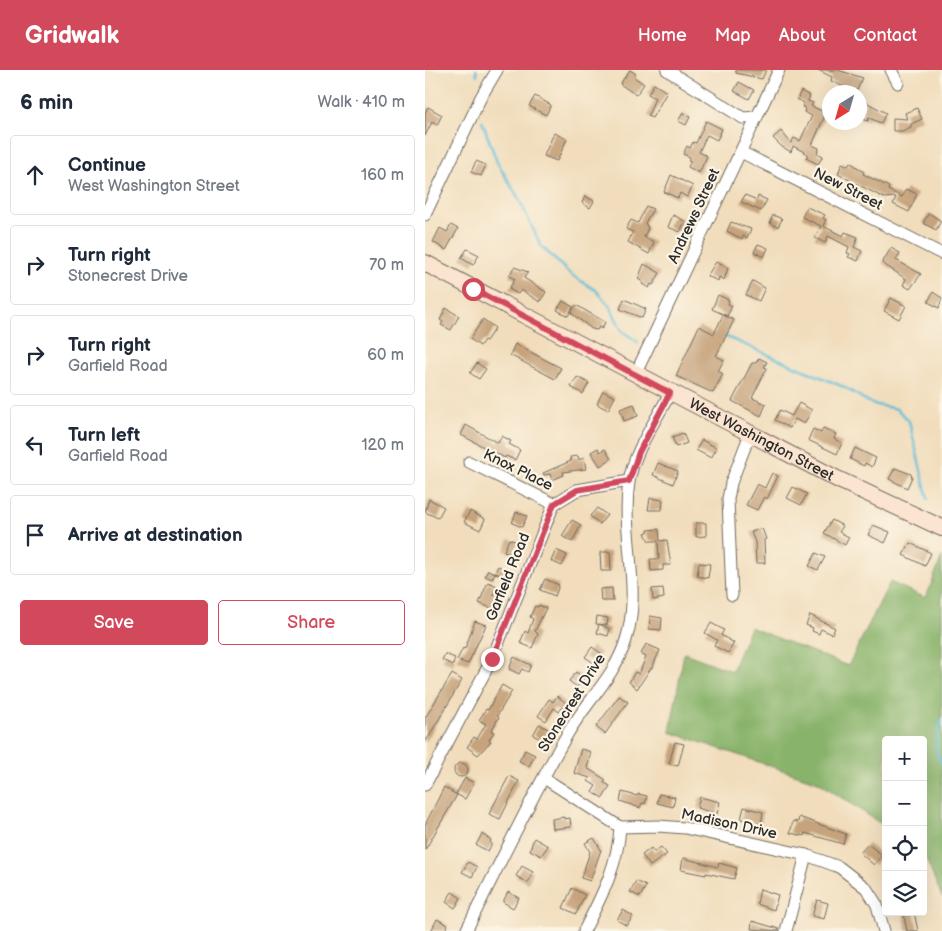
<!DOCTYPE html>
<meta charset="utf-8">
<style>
body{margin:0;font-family:"Balsamiq Sans",sans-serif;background:#f2f2f3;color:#1f2937}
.controls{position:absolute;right:15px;bottom:15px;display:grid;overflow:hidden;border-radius:5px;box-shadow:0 5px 20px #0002}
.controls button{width:45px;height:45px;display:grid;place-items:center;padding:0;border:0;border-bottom:1px solid #e0e1e3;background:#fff;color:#1f2937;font:25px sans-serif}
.compass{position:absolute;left:397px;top:15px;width:45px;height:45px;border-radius:50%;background:#fff;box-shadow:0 5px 20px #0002;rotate:217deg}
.stop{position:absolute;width:15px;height:15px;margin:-11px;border:4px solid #d1495b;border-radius:50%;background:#fff}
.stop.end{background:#d1495b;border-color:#fff;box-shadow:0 1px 5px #0008}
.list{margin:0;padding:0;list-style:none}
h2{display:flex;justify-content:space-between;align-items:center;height:65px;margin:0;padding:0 20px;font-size:21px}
h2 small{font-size:16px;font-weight:400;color:#747a83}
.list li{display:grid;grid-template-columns:32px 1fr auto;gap:15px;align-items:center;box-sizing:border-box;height:80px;margin:0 10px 10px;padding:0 10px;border:1px solid #e0e1e3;border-radius:5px}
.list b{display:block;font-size:19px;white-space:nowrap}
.list p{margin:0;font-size:16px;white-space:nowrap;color:#747a83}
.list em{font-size:16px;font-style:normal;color:#747a83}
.actions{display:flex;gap:10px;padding:15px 20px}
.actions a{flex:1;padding:11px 0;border:1px solid #d1495b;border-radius:5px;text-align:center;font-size:18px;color:#d1495b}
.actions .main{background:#d1495b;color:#fff}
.icon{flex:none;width:28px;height:28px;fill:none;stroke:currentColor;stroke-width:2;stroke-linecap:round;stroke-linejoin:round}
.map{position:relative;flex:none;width:517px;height:861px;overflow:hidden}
header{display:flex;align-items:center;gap:30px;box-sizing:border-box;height:70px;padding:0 25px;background:#d1495b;color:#fff}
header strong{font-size:24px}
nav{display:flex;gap:28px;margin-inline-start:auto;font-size:18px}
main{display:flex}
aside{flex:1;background:#fff}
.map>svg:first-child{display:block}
</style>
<header>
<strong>Gridwalk</strong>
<nav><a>Home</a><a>Map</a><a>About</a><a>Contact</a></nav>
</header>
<main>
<aside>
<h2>6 min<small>Walk · 410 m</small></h2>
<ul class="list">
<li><svg class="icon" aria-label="ahead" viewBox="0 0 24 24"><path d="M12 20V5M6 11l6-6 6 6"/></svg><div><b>Continue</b><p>West Washington Street</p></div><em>160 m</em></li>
<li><svg class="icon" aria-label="right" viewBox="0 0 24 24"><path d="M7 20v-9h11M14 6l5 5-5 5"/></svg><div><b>Turn right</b><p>Stonecrest Drive</p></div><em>70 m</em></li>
<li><svg class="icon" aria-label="right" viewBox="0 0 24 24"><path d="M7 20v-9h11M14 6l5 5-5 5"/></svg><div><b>Turn right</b><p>Garfield Road</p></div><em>60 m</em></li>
<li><svg class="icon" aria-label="left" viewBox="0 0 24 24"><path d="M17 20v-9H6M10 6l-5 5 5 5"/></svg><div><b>Turn left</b><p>Garfield Road</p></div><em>120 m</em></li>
<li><svg class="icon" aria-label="arrive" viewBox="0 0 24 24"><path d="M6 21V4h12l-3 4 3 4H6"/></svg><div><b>Arrive at destination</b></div></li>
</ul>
<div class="actions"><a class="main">Save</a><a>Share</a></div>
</aside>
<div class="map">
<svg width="517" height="861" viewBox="0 0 517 861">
<rect width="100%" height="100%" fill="#fcf5e5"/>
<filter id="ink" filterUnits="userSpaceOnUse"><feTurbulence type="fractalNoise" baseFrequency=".02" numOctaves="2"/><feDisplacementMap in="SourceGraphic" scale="10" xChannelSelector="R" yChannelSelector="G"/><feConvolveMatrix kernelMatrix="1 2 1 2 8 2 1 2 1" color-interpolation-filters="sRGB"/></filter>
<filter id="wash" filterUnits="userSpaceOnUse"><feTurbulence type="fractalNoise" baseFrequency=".0096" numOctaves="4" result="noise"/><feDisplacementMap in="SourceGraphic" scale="20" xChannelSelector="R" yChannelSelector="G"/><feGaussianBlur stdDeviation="1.12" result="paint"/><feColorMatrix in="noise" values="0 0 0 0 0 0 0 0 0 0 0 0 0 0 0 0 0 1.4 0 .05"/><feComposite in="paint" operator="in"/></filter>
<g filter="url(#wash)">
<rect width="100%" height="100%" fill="#f1ddbc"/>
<!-- forest -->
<polygon fill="#88b36b" stroke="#5a6f4b" points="517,486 517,827 498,782 498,670 461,670 461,757 393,712 245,662 259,583 307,601 325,557 423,596 465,512 501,528"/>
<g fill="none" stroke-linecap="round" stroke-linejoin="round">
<!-- stream -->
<g stroke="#58bbd6" stroke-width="2.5">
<polyline points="51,0 52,5"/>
<polyline points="57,51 72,92 94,129 116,176 145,204 172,221 186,238 197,261 213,272"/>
<polyline points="299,266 419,317 447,334 472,339 484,351 503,429"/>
<path d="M517 649C512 664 507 680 517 694"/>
</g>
</g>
<g id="blocks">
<!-- building -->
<g fill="#c6a37b">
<polygon points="205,0 211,4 209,7 219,14 211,25 195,14"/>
<polygon points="311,0 341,0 337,9 311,3"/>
<polygon points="393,0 413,0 438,8 431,22 406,11 407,7"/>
<polygon points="314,12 329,20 324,29 309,21"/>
<polygon points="229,14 242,22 227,48 223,46 230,28 223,24"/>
<polygon points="376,21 385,26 383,31 388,33 386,36 401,43 387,75 394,78 392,83 398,86 393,94 381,88 383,84 368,76 366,82 356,76 348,68 356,61 366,73 369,68 375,71 387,46 379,42 380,38 377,37 379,33 372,29"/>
<polygon points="110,26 126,35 121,45 104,36"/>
<polygon points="441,32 461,43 456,53 444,48 443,51 434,48"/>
<polygon points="3,37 17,45 12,55 7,52 0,66 0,43"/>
<polygon points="492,38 497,49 486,54 486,57 477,61 468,61 468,48 482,49 480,43"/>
<polygon points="258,43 265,47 261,55 253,51"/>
<polygon points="281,51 297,59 292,70 282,65 274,82 282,86 274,103 263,97 266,91 263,90 265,87 258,84 262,76 265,78 268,72 271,73"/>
<polygon points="129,63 142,69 132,91 119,86"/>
<polygon points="51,91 61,95 56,106 46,102"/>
<polygon points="425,92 439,102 438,104 464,117 463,120 477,127 481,119 492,124 484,142 468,134 471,127 459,128 413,104 417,93 423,96"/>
<polygon points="246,105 268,116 262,127 255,123 253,128 239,122"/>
<polygon points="320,125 332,130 333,126 342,130 336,141 316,132"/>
<polygon points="160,126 169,131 165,138 157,133"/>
<polygon points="221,136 228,139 220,153 223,158 219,167 229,172 224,184 203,172 208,162 201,159 206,150 213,153"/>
<polygon points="382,137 400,145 398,148 401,150 398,156 418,166 420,162 433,167 429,177 437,181 433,191 423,187 425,184 422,183 424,177 403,166 400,173 390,168 396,156 377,147"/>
<polygon points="504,143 516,151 511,160 498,153"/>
<polygon points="248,145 260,151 255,162 243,157"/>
<polygon points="348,145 357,149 353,157 345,153"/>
<polygon points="306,152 326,159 322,168 318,166 317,169 302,161"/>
<polygon points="26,155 33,159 21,180 8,172 15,158 22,162"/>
<polygon points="333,174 343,178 339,187 329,182"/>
<polygon points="466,178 475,183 471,190 496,204 485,219 478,215 481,209 457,193"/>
<polygon points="42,179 54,185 48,195 36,188"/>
<polygon points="291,192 303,198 299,210 294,207 293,211 282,206"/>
<polygon points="219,194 235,203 228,215 226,214 224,218 217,214 218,212 213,209"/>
<polygon points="89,197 103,202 99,208 121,222 115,232 96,220 93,224 84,219 90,209 84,206"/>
<polygon points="328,211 340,218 334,231 321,225"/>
<polygon points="508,222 517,228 514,238 503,232"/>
<polygon points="293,225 304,230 303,234 307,236 302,246 287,239"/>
<polygon points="466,228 481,236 474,249 459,241"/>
<polygon points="199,229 221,239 217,248 195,239"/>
<polygon points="138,231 148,237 143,246 132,240"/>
<polygon points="151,235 180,252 177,259 174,257 172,260 167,259 146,243"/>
<polygon points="21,238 34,246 26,260 16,255 18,252 15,250"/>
<polygon points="298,245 309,250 291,286 299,290 293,301 298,304 288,323 251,306 274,256 289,264"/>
<polygon points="58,249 70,258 61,271 59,270 55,276 45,269"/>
<polygon points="90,274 136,298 130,309 85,285"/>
<polygon points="334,288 342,292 339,297 342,298 327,328 341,334 336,346 307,331 327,293 331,293"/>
<polygon points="52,293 61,299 54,309 45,303"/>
<polygon points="152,307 164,313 158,324 146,317"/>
<polygon points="178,321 190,327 183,340 172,334"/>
<polygon points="374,333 387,340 379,354 370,349 365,358 350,350 355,340 367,346"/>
<polygon points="209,334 213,346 199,351 195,339"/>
<polygon points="41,355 73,373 77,366 86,371 84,374 95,380 90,390 81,386 80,388 36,365"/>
<polygon points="398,358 411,364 409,369 417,373 412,384 383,370 388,359 396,363"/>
<polygon points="258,363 262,373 251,377 247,367"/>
<polygon points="277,370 292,378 286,388 271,380"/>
<polygon points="173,378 175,382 180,379 186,389 175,396 166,382"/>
<polygon points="430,378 451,388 447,397 440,393 439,396 425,389"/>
<polygon points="153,386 154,390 159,387 161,399 138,402 139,405 127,410 125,404 119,405 118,403 146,391 145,387"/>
<polygon points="233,393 253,401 248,414 228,405"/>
<polygon points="470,398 486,404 487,407 482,418 464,409"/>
<polygon points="347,403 353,406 342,429 339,427 332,440 321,435 332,414 340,418"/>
<polygon points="368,417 382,424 376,435 362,428"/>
<polygon points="225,428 238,430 237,440 223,440"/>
<polygon points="4,429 19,437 13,448 0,442"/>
<polygon points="172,438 182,445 175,454 165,446"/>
<polygon points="45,441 60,449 55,460 39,452"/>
<polygon points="91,442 102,446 97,457 87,453"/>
<polygon points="147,450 156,455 147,472 137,466"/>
<polygon points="407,450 418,456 414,462 424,467 420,475 399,463"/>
<polygon points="271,453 281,453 281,466 271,467"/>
<polygon points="448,455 465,462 460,473 443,465"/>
<polygon points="337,458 341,469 339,470 340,493 331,493 330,472 326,462"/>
<polygon points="234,459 235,471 242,470 246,495 238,495 238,500 226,501 225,489 234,489 233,471 224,471 220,463 223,462 223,460"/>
<polygon points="84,469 93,472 88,484 79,481"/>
<polygon points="485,473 506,483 500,496 478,485"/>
<polygon points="131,480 142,485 137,496 126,491"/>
<polygon points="175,482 185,482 186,501 176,501"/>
<polygon points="391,483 400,487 393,500 384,496"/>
<polygon points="274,493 285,494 283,508 272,506"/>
<polygon points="73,496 84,501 81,507 70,503"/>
<polygon points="63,500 70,503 67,509 60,506"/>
<polygon points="120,509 134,515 130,526 115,520"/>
<polygon points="63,512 72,516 68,525 73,527 68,539 54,533"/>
<polygon points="187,518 188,531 176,531 175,519"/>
<polygon points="238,518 239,528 228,530 227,519"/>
<polygon points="114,535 121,538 110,561 113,564 107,578 95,573 100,561 103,563 108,549 105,547 110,536 113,537"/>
<polygon points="385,545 410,558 407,564 396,559 394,564 387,561 388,558 381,555"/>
<polygon points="172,546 183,548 182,555 171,554"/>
<polygon points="225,546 237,548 236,560 224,559"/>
<polygon points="50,551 61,555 43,594 32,590 38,578 40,579"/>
<polygon points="286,553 299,560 296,565 309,573 303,583 289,576 292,570 280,563"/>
<polygon points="174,554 185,559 183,566 172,563"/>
<polygon points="221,574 235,580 227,598 226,598 212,619 204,612 210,602 214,604 221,587 216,584"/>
<polygon points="167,577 176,583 169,593 160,587"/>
<polygon points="20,584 30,588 28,595 17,590"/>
<polygon points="89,587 106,595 103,602 97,599 94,604 84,599"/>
<polygon points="151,602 159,608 152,617 144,611"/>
<polygon points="27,604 37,610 0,673 0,648"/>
<polygon points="77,615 87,621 72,646 74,647 66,661 69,662 64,670 66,671 53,685 42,677 49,667 52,669 61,654 54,650 61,639 63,640"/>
<polygon points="132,626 141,633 134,642 129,638 121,651 113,646 124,629 128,632"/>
<polygon points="194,626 203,632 180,664 171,657"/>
<polygon points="114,654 123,659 117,670 108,665"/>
<polygon points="250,672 259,674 253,696 244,694"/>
<polygon points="156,679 166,682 162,698 181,710 178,712 185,716 178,728 167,722 171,716 163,711 165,708 149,703"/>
<polygon points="100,680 110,685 104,696 94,691"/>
<circle cx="36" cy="700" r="7"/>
<polygon points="84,706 94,711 75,749 64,744"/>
<polygon points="40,708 49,713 40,729 31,724"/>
<polygon points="19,717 32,725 0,780 0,755"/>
<polygon points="197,722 212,726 213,724 222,726 220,734 217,733 215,738 195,731"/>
<polygon points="234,724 250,727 248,737 232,733"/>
<polygon points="275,727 295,732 292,744 272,738"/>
<polygon points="319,737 338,742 336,754 316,749"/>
<polygon points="139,747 139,749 145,748 146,757 128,759 127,749"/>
<polygon points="374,747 421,764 418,774 380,763 379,766 365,763 368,751 373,752"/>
<polygon points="57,764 66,770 65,772 67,774 63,781 51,775"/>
<polygon points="109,768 123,776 116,786 105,780"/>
<polygon points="169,768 176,780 165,811 156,808 165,782 160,773"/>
<polygon points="443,774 457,785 449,795 435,783"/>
<polygon points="236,777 242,784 225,796 217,785 226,778 229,782"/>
<polygon points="258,788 293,797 294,793 312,798 309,809 281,803 281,805 256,800"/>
<polygon points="43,792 52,797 47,807 37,802"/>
<polygon points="97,796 108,802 103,813 91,806"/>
<polygon points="211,811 221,816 215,827 205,822"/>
<polygon points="147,818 160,825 151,844 138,838"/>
<polygon points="335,819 353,825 349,840 332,834"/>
<polygon points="27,822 36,828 30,838 21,832"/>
<polygon points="83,822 94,828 88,838 78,832"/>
<polygon points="392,830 403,833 399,849 387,846"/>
<polygon points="198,840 208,846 202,856 192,850"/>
<polygon points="478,842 489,842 493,861 482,861"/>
<polygon points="12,849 23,855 19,861 6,861"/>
<polygon points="327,851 354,859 354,861 326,859"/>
</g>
</g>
</g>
<g filter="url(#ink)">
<use href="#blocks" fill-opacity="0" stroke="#70695e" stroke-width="1"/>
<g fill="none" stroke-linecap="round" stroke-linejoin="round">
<!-- street casing -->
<g stroke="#70695e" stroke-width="13">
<g id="street">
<polyline points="242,0 318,48 332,47"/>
<polyline points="466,0 473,13"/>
<polyline points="316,82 517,184"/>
<polyline points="0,145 56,27 72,0"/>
<polyline points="210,305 354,0"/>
<polyline points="44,392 129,434"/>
<polyline points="307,525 303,429 306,413 325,364"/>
<polyline points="119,708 195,757 233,756 260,758 381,785 414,797 441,818 452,835 459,861"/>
<polyline points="0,715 67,589 129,434 152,420 204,411"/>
<path d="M41 861C74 795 106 727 143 663 162 631 190 606 201 570 217 519 196 464 204 412 209 380 231 351 245 323"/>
<path d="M159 861C176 827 193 796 195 757"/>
<polyline points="361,861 381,785"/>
</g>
</g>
<!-- secondary casing -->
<g stroke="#70695e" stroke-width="18">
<g id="secondary">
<path id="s1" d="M0 193 412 409 517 458"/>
</g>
</g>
<!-- street -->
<use href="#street" stroke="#fff" stroke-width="11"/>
<!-- secondary -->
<use href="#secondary" stroke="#fce5d0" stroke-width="16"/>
</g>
</g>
<g fill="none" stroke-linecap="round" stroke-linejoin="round" filter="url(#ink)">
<!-- route -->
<polyline stroke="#d1495b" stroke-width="6" points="48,219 245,323 214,382 204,411 152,420 129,434 67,589"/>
</g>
<g text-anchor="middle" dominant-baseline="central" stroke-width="4.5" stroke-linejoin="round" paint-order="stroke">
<!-- street labels -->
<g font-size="15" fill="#2b2b2b" stroke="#fcf5e5">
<text transform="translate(423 119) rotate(27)">New Street</text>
<text transform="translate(269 146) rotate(-65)">Andrews Street</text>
<text stroke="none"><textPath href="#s1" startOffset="380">West Washington Street</textPath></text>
<text transform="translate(93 400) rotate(26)">Knox Place</text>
<text transform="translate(83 507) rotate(-68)">Garfield Road</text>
<text transform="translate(147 633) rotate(-58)">Stonecrest Drive</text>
<text transform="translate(304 754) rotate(12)">Madison Drive</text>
</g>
</g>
</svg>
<div class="controls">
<button>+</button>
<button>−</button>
<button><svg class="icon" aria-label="locate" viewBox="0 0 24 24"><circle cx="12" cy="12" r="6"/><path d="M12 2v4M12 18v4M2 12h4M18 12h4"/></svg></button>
<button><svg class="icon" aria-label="layers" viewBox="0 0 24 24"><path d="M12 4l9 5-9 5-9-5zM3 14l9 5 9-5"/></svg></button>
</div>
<svg class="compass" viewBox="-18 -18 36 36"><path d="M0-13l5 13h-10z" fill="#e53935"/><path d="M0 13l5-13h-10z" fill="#747a83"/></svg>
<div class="stop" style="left:48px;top:219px"></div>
<div class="stop end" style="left:67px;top:589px"></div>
</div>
</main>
